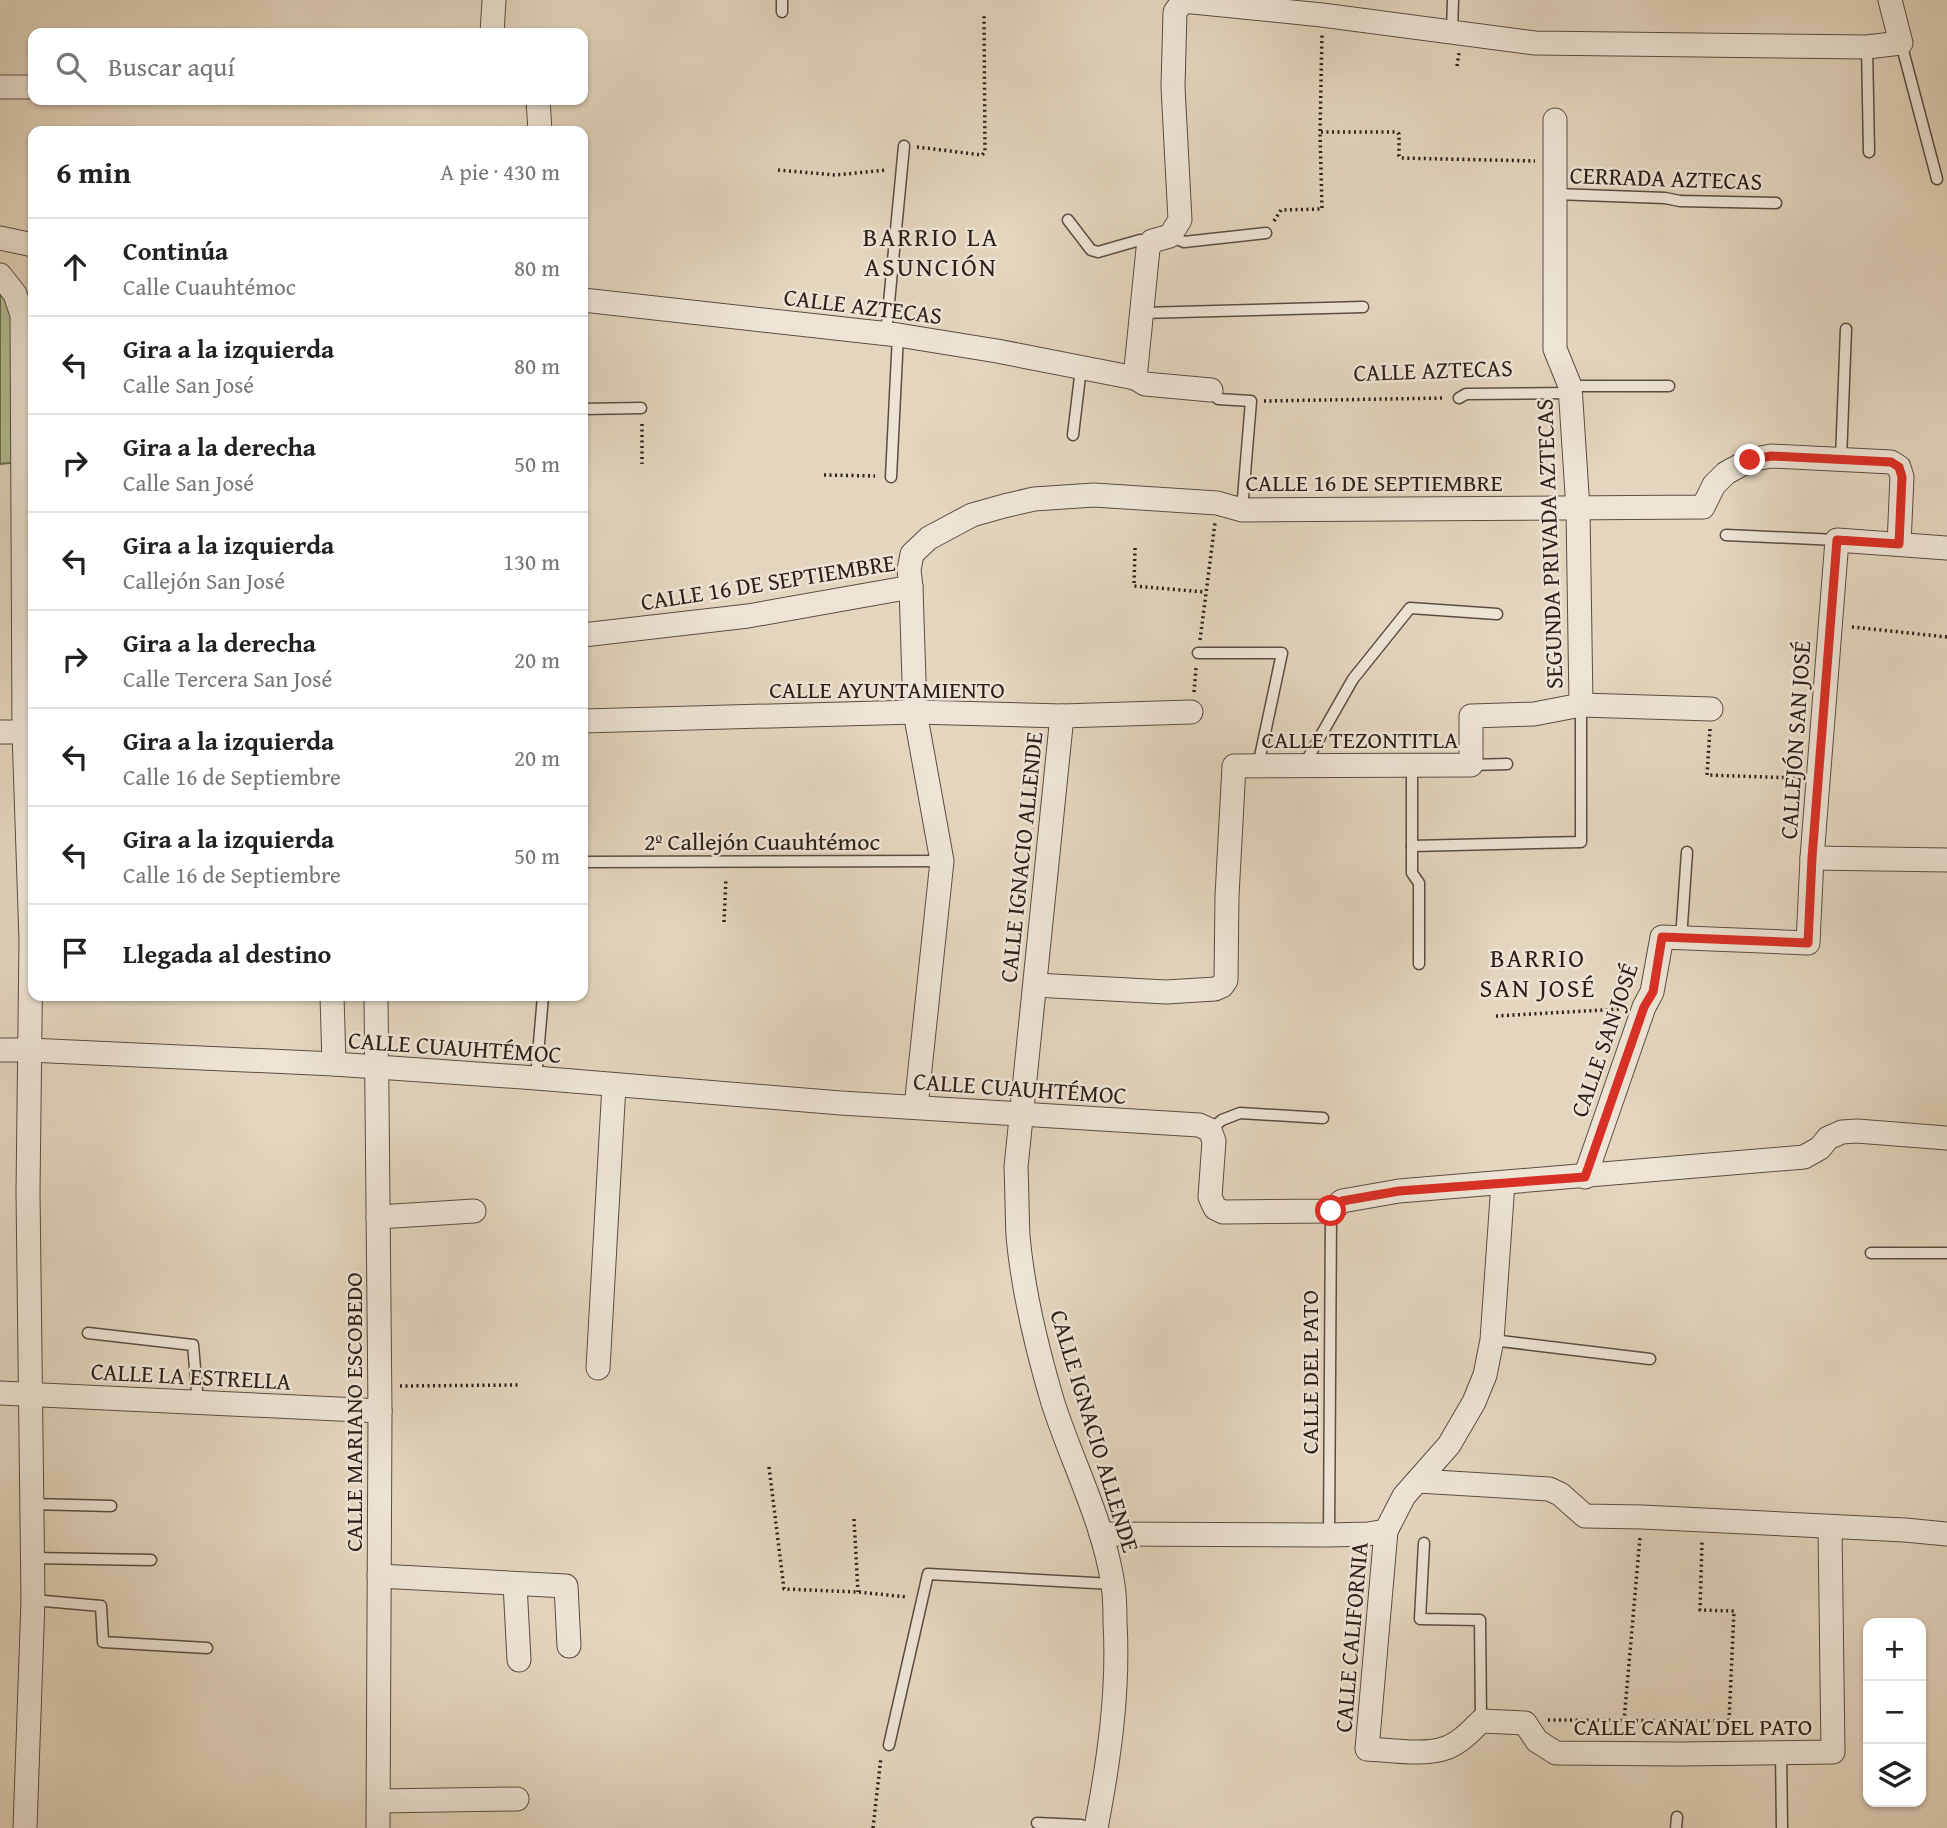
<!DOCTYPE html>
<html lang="es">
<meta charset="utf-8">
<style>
body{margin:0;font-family:"Gentium Book Plus",serif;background:#f6f6f6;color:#222}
.controls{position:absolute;right:21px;bottom:21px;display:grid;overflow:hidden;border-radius:14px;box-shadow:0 2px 5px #0004}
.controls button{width:63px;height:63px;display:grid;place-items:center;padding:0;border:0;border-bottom:2px solid #e0e0e0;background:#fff;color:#222;font:35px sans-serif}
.stop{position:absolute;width:21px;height:21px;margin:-16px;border:5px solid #d93025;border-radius:50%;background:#fff}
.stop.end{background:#d93025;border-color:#fff;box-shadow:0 2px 7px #0008}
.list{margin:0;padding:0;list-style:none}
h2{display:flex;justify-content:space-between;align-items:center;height:91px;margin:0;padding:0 28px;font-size:30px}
h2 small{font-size:23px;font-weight:400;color:#767676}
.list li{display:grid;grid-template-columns:46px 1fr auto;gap:21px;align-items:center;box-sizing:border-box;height:98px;padding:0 28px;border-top:2px solid #e0e0e0}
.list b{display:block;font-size:26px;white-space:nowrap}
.list p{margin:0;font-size:23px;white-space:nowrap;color:#767676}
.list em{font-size:23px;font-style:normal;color:#767676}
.icon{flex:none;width:38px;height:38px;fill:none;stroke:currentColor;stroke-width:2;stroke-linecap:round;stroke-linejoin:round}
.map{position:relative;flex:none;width:1947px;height:1828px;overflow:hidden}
.search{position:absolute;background:#fff;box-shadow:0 2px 5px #0004;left:28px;top:28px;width:560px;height:77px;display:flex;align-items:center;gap:18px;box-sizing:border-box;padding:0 24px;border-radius:14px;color:#767676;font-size:26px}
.panel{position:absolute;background:#fff;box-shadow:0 2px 5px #0004;left:28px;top:126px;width:560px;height:875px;border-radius:14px}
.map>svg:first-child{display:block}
</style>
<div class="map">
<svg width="1947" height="1828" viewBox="0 0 1947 1828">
<rect width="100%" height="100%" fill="#e4d5be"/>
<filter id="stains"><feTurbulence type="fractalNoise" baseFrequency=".00286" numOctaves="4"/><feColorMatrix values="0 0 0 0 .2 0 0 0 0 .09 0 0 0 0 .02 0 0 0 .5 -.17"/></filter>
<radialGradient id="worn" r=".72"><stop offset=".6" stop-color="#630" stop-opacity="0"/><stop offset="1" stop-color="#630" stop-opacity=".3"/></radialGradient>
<!-- green -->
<polygon fill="#b2bd93" stroke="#706e56" stroke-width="2" points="0,282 10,296 19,462 0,464"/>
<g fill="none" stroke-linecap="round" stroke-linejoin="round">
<!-- lane casing -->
<g stroke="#5b4d43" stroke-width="13">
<g id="lane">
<polyline points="782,12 782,0"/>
<polyline points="1452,32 1453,0"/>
<polyline points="1901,43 1937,179"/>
<polyline points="1867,47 1869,152"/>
<polyline points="1555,194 1665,198 1680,201 1776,203"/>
<polyline points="1068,220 1091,250 1098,252 1140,240 1152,241"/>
<polyline points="1170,236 1184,242 1266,233"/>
<polyline points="1142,313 1363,307"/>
<polyline points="886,334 904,146"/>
<polyline points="1570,386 1669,386"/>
<polyline points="1211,390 1218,399 1251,401 1242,510"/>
<polyline points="1459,398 1466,394 1571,393"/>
<polyline points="583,409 641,408"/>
<polyline points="1073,435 1081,368"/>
<polyline points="1841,459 1846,329"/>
<polyline points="891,477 898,335"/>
<polyline points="1726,535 1837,540"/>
<polyline points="1198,653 1282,653 1258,766"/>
<polyline points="1304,765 1353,679 1410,608 1497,614"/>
<polyline points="1412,765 1412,873 1419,883 1419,964"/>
<polyline points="1471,765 1507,764"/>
<polyline points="1412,846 1581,842 1581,705"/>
<polyline points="583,862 942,861"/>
<polyline points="1681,939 1687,852"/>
<polyline points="536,1078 543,996"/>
<polyline points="1210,1130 1222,1120 1240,1113 1323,1118"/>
<polyline points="1871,1253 1947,1253"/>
<polyline points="88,1333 193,1345 198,1403"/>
<polyline points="1492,1340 1650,1359"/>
<polyline points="32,1504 111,1506"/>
<polyline points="1329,1535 1331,1211"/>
<polyline points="1424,1543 1420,1619 1480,1620 1481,1721"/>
<polyline points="33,1558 151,1560"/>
<polyline points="33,1600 101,1606 103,1642 207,1648"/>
<polyline points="889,1745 928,1574 1113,1584"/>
<polyline points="1781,1752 1782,1828"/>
<polyline points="1037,1823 1081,1825 1089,1828"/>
<polyline points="1676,1828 1677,1817"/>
</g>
</g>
<!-- street casing -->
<g stroke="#5b4d43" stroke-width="25">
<g id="street">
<polyline points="492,33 494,0"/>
<polyline points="0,87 33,87"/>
<polyline points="538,100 540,131"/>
<polyline points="1555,120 1555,349 1570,386 1578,509 1581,705"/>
<polyline points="0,238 33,245"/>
<polyline points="0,275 15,294 22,315 24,732 31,940 28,1192 33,1600 25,1828"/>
<polyline points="583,300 898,335 997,351 1135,378 1145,384 1211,390"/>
<polyline points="1135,378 1148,249 1152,241 1170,236 1180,220 1173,87 1175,12 1183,1 1322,15 1535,43 1867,47 1901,43 1890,0"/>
<polyline points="911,587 915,712 942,861 916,1107"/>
<polyline points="583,635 748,616 911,587 909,570 912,554 929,538 972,515 1004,506 1034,499 1094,495 1217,503 1242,510 1703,507 1714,485 1726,473 1750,460 1771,456 1891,462 1899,467 1902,477 1899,544"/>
<path d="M1062 716 1016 1167C1017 1190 1017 1214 1018 1236 1023 1292 1037 1349 1053 1403 1072 1462 1104 1523 1113 1585 1115 1597 1115 1610 1115 1622 1119 1691 1109 1760 1096 1828"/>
<polyline points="583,721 915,712 1062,716 1191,712"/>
<polyline points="0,732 33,732"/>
<polyline points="1812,858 1947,860"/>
<polyline points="1035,985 1166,992 1215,989 1222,986 1226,980 1227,896 1234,766 1471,765 1471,716 1534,714 1581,705 1711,709"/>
<polyline points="332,996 334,1064"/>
<polyline points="376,996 380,1411 378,1828"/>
<polyline points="0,1050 29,1050 334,1064 536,1078 841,1103 1199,1125 1210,1130 1214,1141 1210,1197 1215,1208 1223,1212 1331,1211 1342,1201 1399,1191 1804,1157 1820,1148 1828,1138 1842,1132 1857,1131 1947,1138"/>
<polyline points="1585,1177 1644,1007 1652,992 1662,937 1808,943 1812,858 1837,540 1947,548"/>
<path d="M1503 1183 1492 1340 1485 1375 1474 1402 1449 1445 1404 1496 1386 1531 1367 1749C1390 1750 1424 1756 1446 1748 1460 1743 1471 1731 1481 1721L1525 1723 1537 1741 1556 1753 1680 1754 1833 1752 1830 1528"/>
<polyline points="378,1217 474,1211"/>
<polyline points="598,1368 614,1085"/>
<polyline points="0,1393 380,1411"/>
<polyline points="1418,1481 1549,1489 1560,1494 1585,1516 1642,1517 1905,1530 1947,1534"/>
<polyline points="1101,1534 1329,1535 1368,1534 1386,1531"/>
<polyline points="379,1576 566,1586 569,1646"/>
<polyline points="515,1584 519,1660"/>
<polyline points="379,1801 517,1799"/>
</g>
</g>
<!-- path -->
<g stroke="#2d201a" stroke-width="3.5" stroke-dasharray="2 3.5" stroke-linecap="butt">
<polyline points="1457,66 1459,53"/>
<polyline points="1321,132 1397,132 1399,134 1399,156 1401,158 1535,161"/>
<polyline points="917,147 982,155 985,152 984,15"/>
<polyline points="778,170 835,175 887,170"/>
<polyline points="1274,221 1281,210 1322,209 1320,132 1322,35"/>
<polyline points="1264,401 1445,398"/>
<polyline points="642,424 642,464"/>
<polyline points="824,475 875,476"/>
<polyline points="1135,548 1134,586 1205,592"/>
<polyline points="1852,627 1947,637"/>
<polyline points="1200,640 1215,523"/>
<polyline points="1194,692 1196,668"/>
<polyline points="1710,729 1707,775 1797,778"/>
<polyline points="724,922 726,878"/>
<polyline points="1496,1016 1621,1009"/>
<polyline points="400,1386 520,1385"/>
<polyline points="769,1467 784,1589 858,1592 907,1597"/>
<polyline points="854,1519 858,1592"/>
<polyline points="1548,1720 1729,1721 1734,1611 1700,1610 1702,1542"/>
<polyline points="1624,1721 1640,1537"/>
<polyline points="873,1828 881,1757"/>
</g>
<!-- lane -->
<use href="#lane" stroke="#ede4d5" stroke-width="10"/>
<!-- street -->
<use href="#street" stroke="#ede4d5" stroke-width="23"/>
</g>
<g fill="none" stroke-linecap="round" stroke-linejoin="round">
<!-- route -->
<polyline stroke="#d93025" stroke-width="9" points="1331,1211 1342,1201 1399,1191 1585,1177 1644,1007 1653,992 1662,937 1808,943 1812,858 1837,540 1899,544 1902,477 1899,467 1891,462 1771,456 1750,460"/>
</g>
<g text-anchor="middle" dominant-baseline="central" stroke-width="5" stroke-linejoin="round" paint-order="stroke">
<!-- street labels -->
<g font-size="24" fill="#2d201a" stroke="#ede4d5">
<text transform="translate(1666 178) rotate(2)">CERRADA AZTECAS</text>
<text transform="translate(863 306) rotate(7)">CALLE AZTECAS</text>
<text transform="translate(1433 370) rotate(-2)">CALLE AZTECAS</text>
<text x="1374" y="482">CALLE 16 DE SEPTIEMBRE</text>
<text transform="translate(1549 544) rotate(-92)">SEGUNDA PRIVADA AZTECAS</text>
<text transform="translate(768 582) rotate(-9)">CALLE 16 DE SEPTIEMBRE</text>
<text x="887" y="689">CALLE AYUNTAMIENTO</text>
<text x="1360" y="739">CALLE TEZONTITLA</text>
<text transform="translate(1795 740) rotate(-86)">CALLEJÓN SAN JOSÉ</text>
<text x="762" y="841">2º Callejón Cuauhtémoc</text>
<text transform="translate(1021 857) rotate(-84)">CALLE IGNACIO ALLENDE</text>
<text transform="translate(1604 1040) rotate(-71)">CALLE SAN JOSÉ</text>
<text transform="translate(455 1047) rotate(4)">CALLE CUAUHTÉMOC</text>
<text transform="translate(1020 1088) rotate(4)">CALLE CUAUHTÉMOC</text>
<text transform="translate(1309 1372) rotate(-90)">CALLE DEL PATO</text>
<text transform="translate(191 1376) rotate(3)">CALLE LA ESTRELLA</text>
<text transform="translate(353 1412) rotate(-90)">CALLE MARIANO ESCOBEDO</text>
<text transform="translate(1095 1431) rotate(73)">CALLE IGNACIO ALLENDE</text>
<text transform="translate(1351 1637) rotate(-85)">CALLE CALIFORNIA</text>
<text x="1693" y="1726">CALLE CANAL DEL PATO</text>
</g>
<!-- neighbourhood labels -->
<g font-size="26" letter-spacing="2" fill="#2d201a" stroke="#ede4d5">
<text x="931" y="236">BARRIO LA<tspan x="931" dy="30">ASUNCIÓN</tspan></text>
<text x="1538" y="957">BARRIO<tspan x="1538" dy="30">SAN JOSÉ</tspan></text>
</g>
</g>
<rect width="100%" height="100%" filter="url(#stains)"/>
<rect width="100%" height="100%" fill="url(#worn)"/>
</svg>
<div class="controls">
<button>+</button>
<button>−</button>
<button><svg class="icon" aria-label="layers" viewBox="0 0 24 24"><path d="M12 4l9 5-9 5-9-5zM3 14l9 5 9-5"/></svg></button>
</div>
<div class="stop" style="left:1331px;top:1211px"></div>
<div class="stop end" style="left:1750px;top:460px"></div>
<div class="search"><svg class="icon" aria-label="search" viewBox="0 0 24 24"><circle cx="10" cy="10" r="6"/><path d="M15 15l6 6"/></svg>Buscar aquí</div>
<section class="panel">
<h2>6 min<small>A pie · 430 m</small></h2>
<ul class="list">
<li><svg class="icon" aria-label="ahead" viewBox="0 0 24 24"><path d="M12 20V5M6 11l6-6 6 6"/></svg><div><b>Continúa</b><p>Calle Cuauhtémoc</p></div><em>80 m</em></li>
<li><svg class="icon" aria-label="left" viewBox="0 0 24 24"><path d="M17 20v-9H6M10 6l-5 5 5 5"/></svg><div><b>Gira a la izquierda</b><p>Calle San José</p></div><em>80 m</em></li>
<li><svg class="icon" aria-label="right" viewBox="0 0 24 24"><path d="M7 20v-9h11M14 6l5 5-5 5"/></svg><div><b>Gira a la derecha</b><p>Calle San José</p></div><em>50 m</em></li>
<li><svg class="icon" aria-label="left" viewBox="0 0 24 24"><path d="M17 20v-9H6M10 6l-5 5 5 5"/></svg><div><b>Gira a la izquierda</b><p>Callejón San José</p></div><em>130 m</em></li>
<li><svg class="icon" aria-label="right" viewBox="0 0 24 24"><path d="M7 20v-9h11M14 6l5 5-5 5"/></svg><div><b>Gira a la derecha</b><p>Calle Tercera San José</p></div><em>20 m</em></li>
<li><svg class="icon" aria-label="left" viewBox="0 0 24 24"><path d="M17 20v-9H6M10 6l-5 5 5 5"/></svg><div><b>Gira a la izquierda</b><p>Calle 16 de Septiembre</p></div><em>20 m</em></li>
<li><svg class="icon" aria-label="left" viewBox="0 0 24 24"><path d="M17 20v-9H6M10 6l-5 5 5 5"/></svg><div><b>Gira a la izquierda</b><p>Calle 16 de Septiembre</p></div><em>50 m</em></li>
<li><svg class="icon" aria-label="arrive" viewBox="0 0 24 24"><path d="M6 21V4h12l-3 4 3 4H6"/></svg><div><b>Llegada al destino</b></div></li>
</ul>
</section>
</div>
